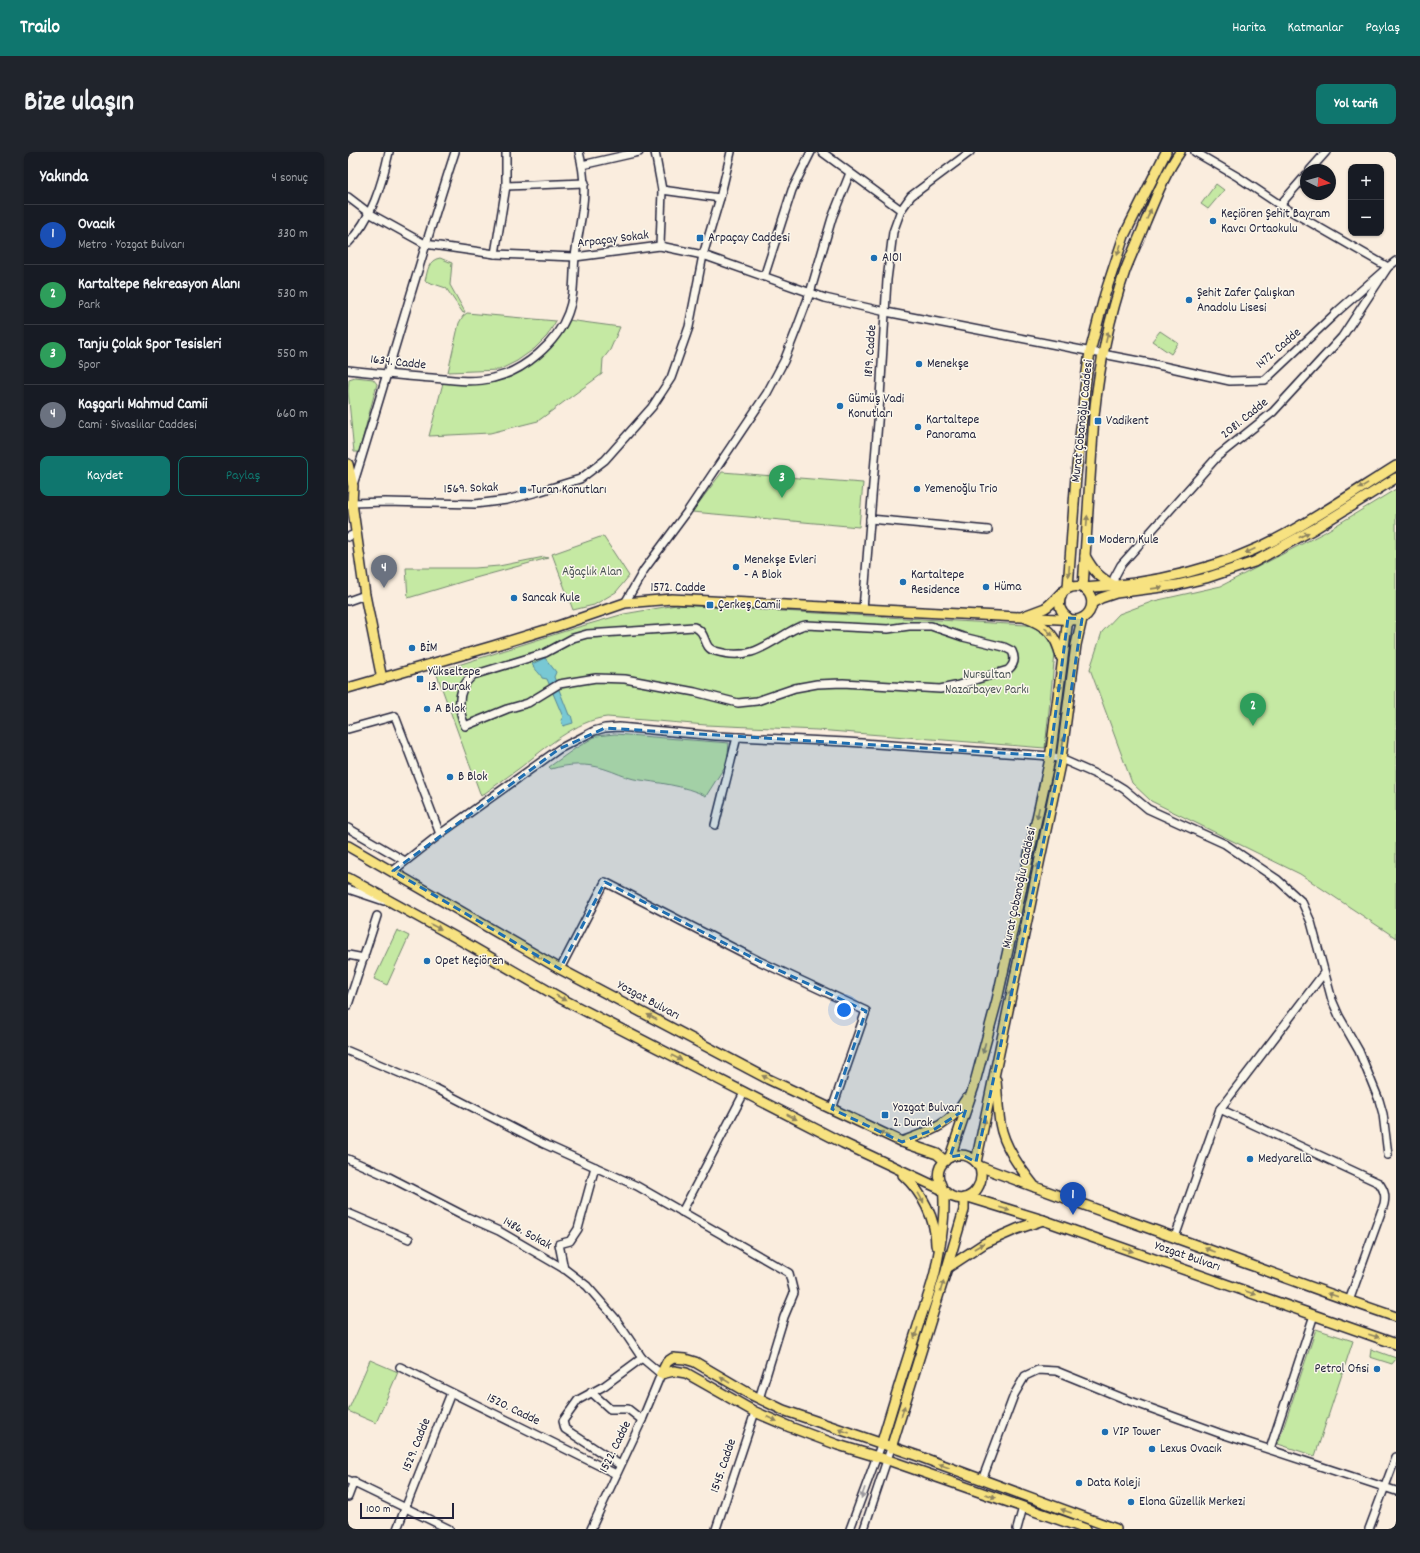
<!DOCTYPE html>
<html lang="tr">
<meta charset="utf-8">
<style>
body{margin:0;font-family:Dekko,sans-serif;background:#20242c;color:#f1f3f6}
.controls{position:absolute;right:12px;top:12px;display:grid;overflow:hidden;border-radius:8px;box-shadow:0 1px 3px #0004}
.controls button{width:36px;height:36px;display:grid;place-items:center;padding:0;border:0;border-bottom:1px solid #363941;background:#171b24;color:#f1f3f6;font:20px sans-serif}
.compass{position:absolute;left:952px;top:12px;width:36px;height:36px;border-radius:50%;background:#171b24;box-shadow:0 1px 3px #0004;rotate:95deg}
.scale{position:absolute;left:12px;bottom:10px;width:94px;box-sizing:border-box;padding-left:4px;border:2px solid #22223b;border-top:0;font-size:11px;line-height:14px;white-space:nowrap;color:#22223b;-webkit-text-stroke:3px #fbf7ec;paint-order:stroke}
.you{position:absolute;left:496px;top:858px;width:14px;height:14px;margin:-10px;border:3px solid #fff;border-radius:50%;background:#1a73e8;box-shadow:0 0 0 6px #1a73e833}
.badge{display:grid;place-items:center;width:26px;height:26px;border-radius:50%;background:#0f766e;color:#fff;font-size:13px;font-weight:700}
.pin{position:absolute;translate:-50% -33px;filter:drop-shadow(0 1px 2px #0008)}
.pin::after{content:'';position:absolute;top:21px;width:14px;height:12px;background:inherit;clip-path:polygon(0 0,100% 0,50% 100%)}
.list{margin:0;padding:0;list-style:none}
h2{display:flex;justify-content:space-between;align-items:center;height:52px;margin:0;padding:0 16px;font-size:17px}
h2 small{font-size:13px;font-weight:400;color:#9ea1a6}
.list li{display:grid;grid-template-columns:26px 1fr auto;gap:12px;align-items:center;box-sizing:border-box;height:60px;padding:0 16px;border-top:1px solid #363941}
.list b{display:block;font-size:15px;white-space:nowrap}
.list p{margin:0;font-size:13px;white-space:nowrap;color:#9ea1a6}
.list em{font-size:13px;font-style:normal;color:#9ea1a6}
.actions{display:flex;gap:8px;padding:12px 16px}
.actions a{flex:1;padding:9px 0;border:1px solid #0f766e;border-radius:8px;text-align:center;font-size:14px;color:#0f766e}
.actions .main{background:#0f766e;color:#fff}
.map{position:relative;flex:none;width:1048px;height:1377px;overflow:hidden;border-radius:8px}
header{display:flex;align-items:center;gap:24px;box-sizing:border-box;height:56px;padding:0 20px;background:#0f766e;color:#fff}
header strong{font-size:19px}
nav{display:flex;gap:22px;margin-inline-start:auto;font-size:14px}
.intro{display:flex;align-items:center;justify-content:space-between;box-sizing:border-box;height:96px;padding:0 24px}
h1{margin:0;font-size:28px}
.button{padding:10px 18px;border-radius:8px;background:#0f766e;color:#fff;font-size:14px;font-weight:700}
main{display:flex;gap:24px;padding:0 24px}
aside{flex:1;background:#171b24;border-radius:8px;box-shadow:0 1px 3px #0004}
.map>svg:first-child{display:block}
</style>
<header>
<strong>Trailo</strong>
<nav><a>Harita</a><a>Katmanlar</a><a>Paylaş</a></nav>
</header>
<div class="intro"><h1>Bize ulaşın</h1><a class="button">Yol tarifi</a></div>
<main>
<aside>
<h2>Yakında<small>4 sonuç</small></h2>
<ul class="list">
<li><span class="badge" style="background:#1a4fb4">1</span><div><b>Ovacık</b><p>Metro · Yozgat Bulvarı</p></div><em>330 m</em></li>
<li><span class="badge" style="background:#2e9e5b">2</span><div><b>Kartaltepe Rekreasyon Alanı</b><p>Park</p></div><em>530 m</em></li>
<li><span class="badge" style="background:#2e9e5b">3</span><div><b>Tanju Çolak Spor Tesisleri</b><p>Spor</p></div><em>550 m</em></li>
<li><span class="badge" style="background:#6b7280">4</span><div><b>Kaşgarlı Mahmud Camii</b><p>Cami · Sivaslılar Caddesi</p></div><em>660 m</em></li>
</ul>
<div class="actions"><a class="main">Kaydet</a><a>Paylaş</a></div>
</aside>
<div class="map">
<svg width="1048" height="1377" viewBox="0 0 1048 1377">
<rect width="100%" height="100%" fill="#faedde"/>
<filter id="ink" filterUnits="userSpaceOnUse"><feTurbulence type="fractalNoise" baseFrequency=".025" numOctaves="2"/><feDisplacementMap in="SourceGraphic" scale="8" xChannelSelector="R" yChannelSelector="G"/><feConvolveMatrix kernelMatrix="1 2 1 2 8 2 1 2 1" color-interpolation-filters="sRGB"/></filter>
<g filter="url(#ink)">
<!-- green -->
<g fill="#c5e9a3" stroke="#74866f">
<polygon points="868,32 876,38 860,57 853,52"/>
<path d="M92 106 104 111 102 133 117 160 115 161 98 136 77 129C80 118 80 108 92 106Z"/>
<polygon points="119,161 208,169 199,184 186,197 169,209 151,218 100,220 111,171 115,164"/>
<path d="M220 168 272 175 262 198 255 207 254 222 190 269 142 281 81 284 95 231C105 231 114 232 123 232 166 229 202 207 220 168Z"/>
<polygon points="812,179 830,191 823,202 804,189"/>
<polygon points="7,225 25,227 29,232 11,300 6,300 0,239 1,227"/>
<polygon points="374,320 515,331 511,375 344,360"/>
<polygon points="1048,337 1048,786 952,722 803,649 784,631 742,517 754,480 771,462 806,449 873,434 977,380"/>
<polygon points="255,384 281,424 268,440 246,453 225,458 204,402"/>
<polygon points="196,405 200,406 120,428 60,446 58,416 127,416 151,414"/>
<path d="M328 453 678 473C695 475 705 486 707 502L697 596 469 578 358 573 259 565C229 568 196 597 173 615 160 625 146 634 133 644L88 520 227 476 276 462Z"/>
<path d="M267 582 381 591 379 611 358 644C335 633 311 631 286 627 276 625 267 620 257 617 239 611 220 612 203 617L201 615 225 598 248 584Z"/>
<polygon points="49,778 61,784 39,833 26,827"/>
<polygon points="968,1177 1005,1189 967,1304 930,1292"/>
<polygon points="1023,1197 1048,1206 1048,1207 1044,1212 1022,1205"/>
<polygon points="22,1208 50,1220 28,1271 0,1259"/>
</g>
<!-- water -->
<path fill="#78c8d4" stroke="#568697" d="M197 506 208 520 206 525 221 563H223L225 571 215 574 213 568 215 565 199 527 194 526C193 522 186 517 184 512Z"/>
<g fill="none" stroke-linecap="round" stroke-linejoin="round">
<!-- minor casing -->
<g stroke="#22223b" stroke-width="10">
<g id="minor">
<polyline points="307,0 314,38 312,94"/>
<polyline points="474,0 553,58"/>
<polyline points="234,13 291,0"/>
<polyline points="962,18 978,0"/>
<polyline points="158,34 237,31"/>
<polyline points="314,38 372,46"/>
<polyline points="0,45 21,61 77,92 147,102 227,105 312,94 355,103 477,146 538,160 801,211 882,229 917,228 991,158 1040,115 932,53 890,25 847,0"/>
<polyline points="932,53 958,23"/>
<path d="M0 91C24 67 34 32 41 0"/>
<polyline points="147,102 158,34 158,0"/>
<polyline points="416,125 444,38 463,0"/>
<path d="M0 218C28 221 56 224 84 226 104 228 126 231 145 226 176 219 209 191 220 161 227 143 225 124 227 105 232 64 242 42 231 0"/>
<path d="M5 333C40 222 71 110 107 0"/>
<polyline points="0,353 4,351 37,350 127,352 159,348 193,339 232,327 257,308 304,255 323,226 341,175 355,103 372,46 383,0"/>
<polyline points="522,367 640,378"/>
<polyline points="0,385 9,381"/>
<polyline points="767,437 766,426 773,413 870,304 925,260 994,185 1040,115 1048,109"/>
<polyline points="0,449 17,443"/>
<polyline points="277,451 296,418 339,360 419,241 436,209 449,176 462,141 484,66 502,21"/>
<polyline points="515,457 532,245 539,128 545,80 553,58 563,44 622,0"/>
<path d="M458 473 540 477 561 474H583L615 485 656 495 664 499C668 507 666 513 660 518L607 534 592 537 495 531 469 532 447 536 409 549 390 551 347 540 277 527 248 526 211 532 180 551 159 557 117 574C109 555 109 537 125 523L197 501 225 486 239 482 346 475C360 480 354 496 367 499 396 508 412 498 436 483 443 479 450 474 458 473Z"/>
<polyline points="0,577 47,564 92,682"/>
<polyline points="367,673 389,585"/>
<polyline points="0,676 57,709"/>
<polyline points="45,719 92,682 211,597 246,579 257,576 271,575 368,584 499,590 702,604 713,607 763,629 776,637 800,657 877,692 930,728 954,750 963,770 984,848 991,864 1011,899 1031,948 1035,962 1040,1003"/>
<polyline points="0,737 36,749"/>
<polyline points="0,803 16,806"/>
<polyline points="212,817 257,730 411,809 518,859 484,957"/>
<polyline points="0,853 29,764"/>
<polyline points="0,899 89,937 194,991 289,1034 441,1121 446,1141 436,1165 411,1247"/>
<path d="M872 957 1031 1031C1036 1038 1038 1043 1036 1052L1001 1149"/>
<polyline points="0,1007 41,1025 117,1064 151,1079 218,1118 239,1134 267,1166 294,1206 313,1222 294,1268 243,1377"/>
<polyline points="334,1060 396,941"/>
<polyline points="0,1061 61,1087"/>
<polyline points="827,1085 872,957 976,821"/>
<polyline points="216,1117 211,1092 222,1089 230,1077 247,1015"/>
<polyline points="52,1215 268,1322"/>
<polyline points="243,1240 262,1257 280,1257 294,1268"/>
<polyline points="922,1297 966,1163"/>
<polyline points="272,1313 217,1277 215,1269 230,1248 256,1234 294,1206"/>
<polyline points="0,1328 101,1377"/>
<polyline points="634,1328 666,1243 677,1224 690,1218 708,1219 777,1247 871,1281 1048,1339"/>
<polyline points="0,1345 6,1329"/>
<polyline points="49,1377 103,1241"/>
<polyline points="368,1377 407,1260"/>
<polyline points="502,1377 533,1293"/>
<polyline points="516,1377 543,1296"/>
<polyline points="669,1377 675,1355"/>
<polyline points="1021,1377 1048,1305"/>
</g>
</g>
<!-- major casing -->
<g stroke="#22223b" stroke-width="12">
<g id="major">
<polyline points="0,312 5,334 4,351 17,443 34,527"/>
<path d="M737 404C746 420 751 425 767 434"/>
<polyline points="720,436 728,324 738,227 742,200 757,142 776,84 818,0"/>
<path d="M735 436 746 264C751 215 761 166 777 119 783 103 791 87 797 71 807 47 817 21 832 0"/>
<path d="M735 436C805 432 874 417 936 383 975 362 1011 337 1048 314"/>
<path d="M714 442C709 451 712 460 720 466"/>
<polyline points="744,451 753,446 768,441 829,433 858,426 906,410 966,377 1048,326"/>
<path d="M678 466C699 474 708 483 713 505"/>
<path d="M0 536 145 494 207 475 277 451 324 447 729 468C753 462 745 430 724 435 713 437 707 450 697 456 689 459 681 462 673 465"/>
<polyline points="0,694 212,817 420,927 554,990 589,1002 597,1009"/>
<path d="M0 726 107 785 214 847 495 991 595 1038C598 1040 601 1044 605 1045 625 1054 642 1025 628 1010 618 999 599 1001 592 1015 588 1024 592 1030 595 1038 596 1042 596 1049 596 1053 596 1074 592 1096 588 1116 584 1136 576 1155 570 1174 557 1214 545 1253 533 1293"/>
<path d="M648 928C649 942 650 957 652 971 656 995 672 1016 687 1035"/>
<path d="M554 990C580 980 603 973 618 947"/>
<polyline points="602,1005 626,934 649,848 702,607 720,466"/>
<polyline points="628,1010 713,607 728,493 734,467"/>
<path d="M631 1014C696 1039 762 1062 828 1086 901 1112 974 1140 1048 1165"/>
<path d="M555 1023C574 1040 588 1067 588 1093"/>
<polyline points="620,1045 695,1068 1048,1192"/>
<polyline points="599,1116 637,1091 669,1077 695,1068"/>
<polyline points="313,1222 319,1210 325,1206 337,1207 347,1210 400,1241 435,1258 570,1304 768,1377"/>
<polyline points="313,1222 326,1219 338,1221 407,1260 442,1275 490,1293 540,1308 738,1377"/>
<polyline points="543,1296 599,1116 616,1058 616,1046"/>
</g>
</g>
<!-- minor -->
<use href="#minor" stroke="#fbf7ec" stroke-width="7"/>
<!-- major -->
<use href="#major" stroke="#f7e281" stroke-width="9"/>
</g>
<!-- one-way arrows -->
<defs><path id="oneway-solid" d="M-6-.8H1V-3.2L6.5 0L1 3.2V.8H-6Z"/></defs>
<g fill="#8c825e">
<use href="#oneway-solid" transform="translate(801 62) rotate(-68)"/>
<use href="#oneway-solid" transform="translate(771 98) rotate(109)"/>
<use href="#oneway-solid" transform="translate(759 185) rotate(-77)"/>
<use href="#oneway-solid" transform="translate(1015 334) rotate(149)"/>
<use href="#oneway-solid" transform="translate(739 369) rotate(-86)"/>
<use href="#oneway-solid" transform="translate(956 383) rotate(-28)"/>
<use href="#oneway-solid" transform="translate(902 399) rotate(156)"/>
<use href="#oneway-solid" transform="translate(721 419) rotate(94)"/>
<use href="#oneway-solid" transform="translate(809 436) rotate(-8)"/>
<use href="#oneway-solid" transform="translate(701 480) rotate(43)"/>
<use href="#oneway-solid" transform="translate(712 533) rotate(97)"/>
<use href="#oneway-solid" transform="translate(715 590) rotate(-83)"/>
<use href="#oneway-solid" transform="translate(690 661) rotate(102)"/>
<use href="#oneway-solid" transform="translate(689 717) rotate(-78)"/>
<use href="#oneway-solid" transform="translate(88 775) rotate(27)"/>
<use href="#oneway-solid" transform="translate(189 804) rotate(-150)"/>
<use href="#oneway-solid" transform="translate(662 844) rotate(-78)"/>
<use href="#oneway-solid" transform="translate(213 846) rotate(29)"/>
<use href="#oneway-solid" transform="translate(304 865) rotate(-152)"/>
<use href="#oneway-solid" transform="translate(636 896) rotate(105)"/>
<use href="#oneway-solid" transform="translate(329 906) rotate(27)"/>
<use href="#oneway-solid" transform="translate(419 926) rotate(-153)"/>
<use href="#oneway-solid" transform="translate(444 965) rotate(27)"/>
<use href="#oneway-solid" transform="translate(636 972) rotate(-78)"/>
<use href="#oneway-solid" transform="translate(536 982) rotate(-155)"/>
<use href="#oneway-solid" transform="translate(573 1046) rotate(61)"/>
<use href="#oneway-solid" transform="translate(657 1057) rotate(17)"/>
<use href="#oneway-solid" transform="translate(631 1094) rotate(-30)"/>
<use href="#oneway-solid" transform="translate(780 1098) rotate(19)"/>
<use href="#oneway-solid" transform="translate(862 1098) rotate(-160)"/>
<use href="#oneway-solid" transform="translate(594 1134) rotate(-73)"/>
<use href="#oneway-solid" transform="translate(903 1141) rotate(19)"/>
<use href="#oneway-solid" transform="translate(985 1143) rotate(-160)"/>
<use href="#oneway-solid" transform="translate(568 1181) rotate(108)"/>
<use href="#oneway-solid" transform="translate(1026 1184) rotate(18)"/>
<use href="#oneway-solid" transform="translate(377 1228) rotate(-149)"/>
<use href="#oneway-solid" transform="translate(555 1259) rotate(-73)"/>
<use href="#oneway-solid" transform="translate(424 1267) rotate(24)"/>
<use href="#oneway-solid" transform="translate(496 1279) rotate(-161)"/>
<use href="#oneway-solid" transform="translate(596 1314) rotate(-160)"/>
<use href="#oneway-solid" transform="translate(643 1344) rotate(19)"/>
<use href="#oneway-solid" transform="translate(718 1359) rotate(-160)"/>
</g>
<use fill="#99979c" href="#oneway-solid" transform="translate(515 1341) rotate(109)"/>
</g>
<!-- marked area -->
<path fill="#1f6fb2" fill-opacity="0.2" stroke="#1f6fb2" stroke-width="3" stroke-dasharray="8 5" stroke-linejoin="round" d="M720 466 734 467 713 607 628 1010 614 1003 602 1005 618 957 587 977 554 990 484 957 518 859 411 809 257 730 212 817 45 719 211 597 257 576 702 604Z"/>
<!-- markers -->
<g fill="#1f6fb2" stroke="#fbf7ec" stroke-width="1.5">
<circle cx="865" cy="69" r="4"/>
<rect x="348" y="82" width="8" height="8" rx="2"/>
<circle cx="526" cy="106" r="4"/>
<circle cx="841" cy="148" r="4"/>
<circle cx="571" cy="212" r="4"/>
<circle cx="492" cy="254" r="4"/>
<rect x="746" y="265" width="8" height="8" rx="2"/>
<circle cx="570" cy="275" r="4"/>
<circle cx="569" cy="337" r="4"/>
<rect x="171" y="334" width="8" height="8" rx="2"/>
<rect x="739" y="384" width="8" height="8" rx="2"/>
<circle cx="388" cy="415" r="4"/>
<circle cx="555" cy="430" r="4"/>
<circle cx="638" cy="435" r="4"/>
<circle cx="166" cy="446" r="4"/>
<rect x="358" y="449" width="8" height="8" rx="2"/>
<circle cx="64" cy="496" r="4"/>
<rect x="68" y="523" width="8" height="8" rx="2"/>
<circle cx="79" cy="557" r="4"/>
<circle cx="102" cy="625" r="4"/>
<circle cx="79" cy="809" r="4"/>
<rect x="533" y="959" width="8" height="8" rx="2"/>
<circle cx="902" cy="1007" r="4"/>
<circle cx="1029" cy="1217" r="4"/>
<circle cx="757" cy="1280" r="4"/>
<circle cx="804" cy="1297" r="4"/>
<circle cx="731" cy="1331" r="4"/>
<circle cx="783" cy="1350" r="4"/>
</g>
<g text-anchor="middle" dominant-baseline="central" stroke-width="3" stroke-linejoin="round" paint-order="stroke">
<!-- poi labels -->
<g font-size="13" fill="#22223b" stroke="#fbf7ec" text-anchor="start">
<text x="873" y="62">Keçiören Şehit Bayram<tspan x="873" dy="15">Kavcı Ortaokulu</tspan></text>
<text x="360" y="86">Arpaçay Caddesi</text>
<text x="534" y="106">A101</text>
<text x="849" y="141">Şehit Zafer Çalışkan<tspan x="849" dy="15">Anadolu Lisesi</tspan></text>
<text x="579" y="212">Menekşe</text>
<text x="500" y="247">Gümüş Vadi<tspan x="500" dy="15">Konutları</tspan></text>
<text x="578" y="268">Kartaltepe<tspan x="578" dy="15">Panorama</tspan></text>
<text x="758" y="269">Vadikent</text>
<text x="577" y="337">Yemenoğlu Trio</text>
<text x="183" y="338">Turan Konutları</text>
<text x="751" y="388">Modern Kule</text>
<text x="396" y="408">Menekşe Evleri<tspan x="396" dy="15">- A Blok</tspan></text>
<text x="563" y="423">Kartaltepe<tspan x="563" dy="15">Residence</tspan></text>
<text x="646" y="435">Hüma</text>
<text x="174" y="446">Sancak Kule</text>
<text x="370" y="453">Çerkeş Camii</text>
<text x="72" y="496">BİM</text>
<text x="80" y="520">Yükseltepe<tspan x="80" dy="15">13. Durak</tspan></text>
<text x="87" y="557">A Blok</text>
<text x="110" y="625">B Blok</text>
<text x="87" y="809">Opet Keçiören</text>
<text x="545" y="956">Yozgat Bulvarı<tspan x="545" dy="15">2. Durak</tspan></text>
<text x="910" y="1007">Medyarella</text>
<text x="1021" y="1217" text-anchor="end">Petrol Ofisi</text>
<text x="765" y="1280">VIP Tower</text>
<text x="812" y="1297">Lexus Ovacık</text>
<text x="739" y="1331">Data Koleji</text>
<text x="791" y="1350">Elona Güzellik Merkezi</text>
</g>
<!-- street labels -->
<g font-size="13" fill="#22223b" stroke="#fbf7ec">
<text transform="translate(265 88) rotate(-7)">Arpaçay Sokak</text>
<text transform="translate(931 197) rotate(-41)">1472. Cadde</text>
<text transform="translate(523 199) rotate(-86)">1819. Cadde</text>
<text transform="translate(50 211) rotate(6)">1634. Cadde</text>
<text transform="translate(897 267) rotate(-39)">2081. Cadde</text>
<text transform="translate(735 269) rotate(-84)">Murat Çobanoğlu Caddesi</text>
<text transform="translate(123 337) rotate(-2)">1569. Sokak</text>
<text x="330" y="436">1572. Cadde</text>
<text transform="translate(672 736) rotate(-78)">Murat Çobanoğlu Caddesi</text>
<text transform="translate(300 849) rotate(28)">Yozgat Bulvarı</text>
<text transform="translate(179 1082) rotate(29)">1486. Sokak</text>
<text transform="translate(839 1105) rotate(19)">Yozgat Bulvarı</text>
<text transform="translate(165 1258) rotate(26)">1520. Cadde</text>
<text transform="translate(69 1293) rotate(-68)">1529. Cadde</text>
<text transform="translate(268 1295) rotate(-64)">1522. Cadde</text>
<text transform="translate(376 1314) rotate(-71)">1545. Cadde</text>
</g>
<!-- park labels -->
<g font-size="13" fill="#4b5455" stroke="#fbf7ec">
<text x="244" y="420">Ağaçlık Alan</text>
<text x="639" y="523">Nursultan<tspan x="639" dy="15">Nazarbayev Parkı</tspan></text>
</g>
</g>
</svg>
<div class="controls">
<button>+</button>
<button>−</button>
</div>
<svg class="compass" viewBox="-18 -18 36 36"><path d="M0-13l5 13h-10z" fill="#e53935"/><path d="M0 13l5-13h-10z" fill="#9ea1a6"/></svg>
<div class="scale">100 m</div>
<div class="you"></div>
<div class="pin badge" style="left:725px;top:1063px;background:#1a4fb4">1</div>
<div class="pin badge" style="left:905px;top:574px;background:#2e9e5b">2</div>
<div class="pin badge" style="left:434px;top:346px;background:#2e9e5b">3</div>
<div class="pin badge" style="left:36px;top:436px;background:#6b7280">4</div>
</div>
</main>
